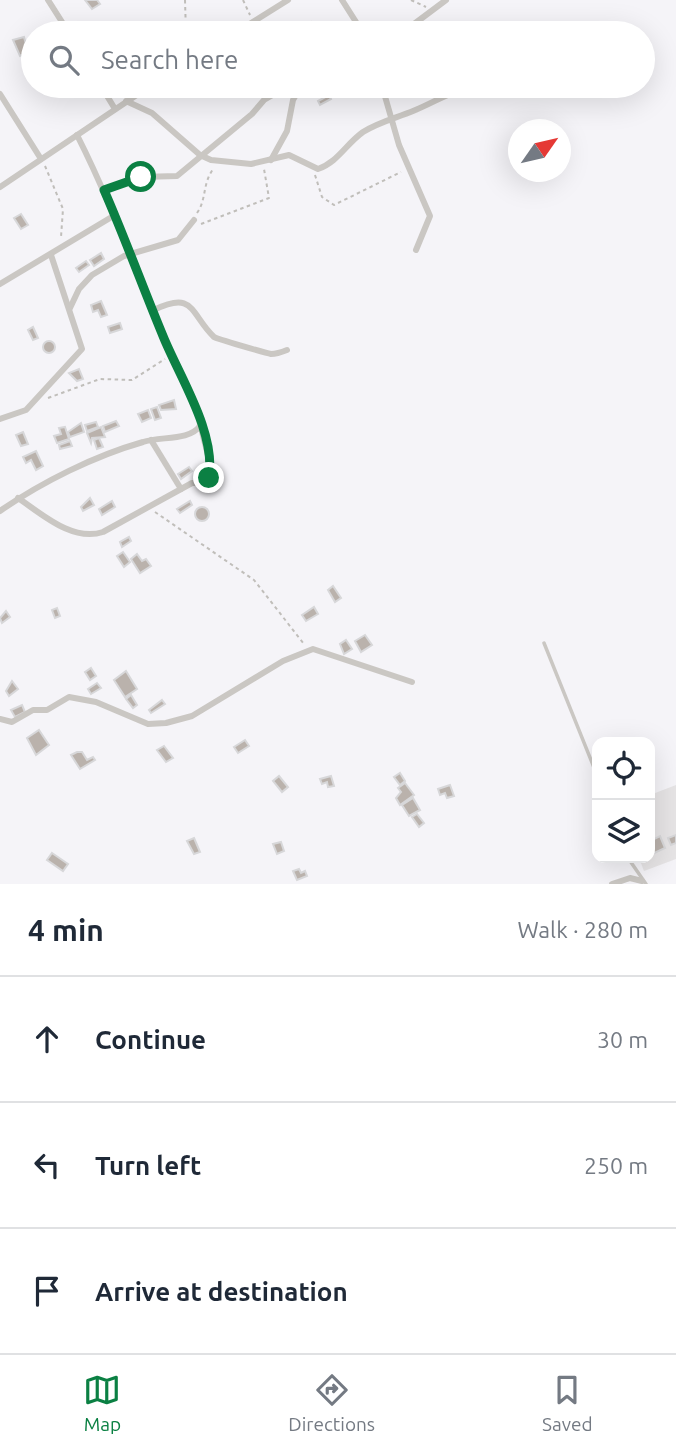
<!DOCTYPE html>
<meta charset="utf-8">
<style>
body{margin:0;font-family:Ubuntu,sans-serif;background:#f6f6f7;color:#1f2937}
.controls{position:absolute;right:21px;bottom:21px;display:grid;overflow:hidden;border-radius:14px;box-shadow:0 7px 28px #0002}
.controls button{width:63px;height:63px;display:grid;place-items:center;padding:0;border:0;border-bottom:2px solid #e0e1e3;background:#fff;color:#1f2937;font:35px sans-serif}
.compass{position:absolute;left:508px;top:119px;width:63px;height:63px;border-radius:50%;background:#fff;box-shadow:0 7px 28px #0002;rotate:56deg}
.stop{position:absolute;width:21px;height:21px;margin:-16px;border:5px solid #0b8043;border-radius:50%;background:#fff}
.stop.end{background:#0b8043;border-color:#fff;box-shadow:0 2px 7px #0008}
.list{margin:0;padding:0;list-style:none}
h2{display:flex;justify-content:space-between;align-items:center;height:91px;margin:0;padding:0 28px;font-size:30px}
h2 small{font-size:23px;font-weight:400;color:#747a83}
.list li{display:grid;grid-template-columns:46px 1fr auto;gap:21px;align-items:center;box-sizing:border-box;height:126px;padding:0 28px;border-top:2px solid #e0e1e3}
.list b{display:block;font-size:26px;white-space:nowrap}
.list em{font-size:23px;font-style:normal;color:#747a83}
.icon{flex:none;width:38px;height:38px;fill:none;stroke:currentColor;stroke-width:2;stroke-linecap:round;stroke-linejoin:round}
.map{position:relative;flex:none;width:676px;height:884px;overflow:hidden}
.search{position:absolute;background:#fff;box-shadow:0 7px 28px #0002;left:21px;right:21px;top:21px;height:77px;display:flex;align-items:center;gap:18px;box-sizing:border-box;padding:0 24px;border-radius:38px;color:#747a83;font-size:26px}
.sheet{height:469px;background:#fff}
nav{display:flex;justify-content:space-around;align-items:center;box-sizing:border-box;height:98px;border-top:2px solid #e0e1e3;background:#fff;font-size:19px;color:#747a83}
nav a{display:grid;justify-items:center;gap:4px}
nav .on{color:#0b8043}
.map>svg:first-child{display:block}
</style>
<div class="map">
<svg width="676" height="884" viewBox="0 0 676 884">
<rect width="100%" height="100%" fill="#f5f4f8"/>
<!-- built -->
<polygon fill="#e6e4e5" points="676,785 676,859 644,871 639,858 650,858 650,795"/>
<!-- building -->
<g fill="#bab2ac" stroke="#d7d7d9" stroke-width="2">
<polygon points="85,0 97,0 100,4 92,9"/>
<polygon points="311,22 315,31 305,33 309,29 306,24"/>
<polygon points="24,37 28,52 20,56 13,40"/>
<polygon points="345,86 347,89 336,96 333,90"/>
<polygon points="329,95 331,99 320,105 318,101"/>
<polygon points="21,214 28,225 21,229 14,218"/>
<polygon points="101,253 104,259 94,266 90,260"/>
<polygon points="86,261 89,265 79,272 76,268"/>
<polygon points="101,301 107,315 101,317 98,310 93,312 91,305"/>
<polygon points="120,323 122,329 110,333 108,327"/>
<polygon points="33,327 38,338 33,340 28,330"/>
<circle cx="49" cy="347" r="6"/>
<polygon points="79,369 83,379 77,381 69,373"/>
<polygon points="174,400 176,409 161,410 159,405"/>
<polygon points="157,407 161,418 155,420 151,409"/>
<polygon points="148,410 151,418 142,422 138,414"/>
<polygon points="116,421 119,426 105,432 103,426"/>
<polygon points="96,422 98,427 87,431 85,425"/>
<polygon points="81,423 84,432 70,437 68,432"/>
<polygon points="65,427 69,439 57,443 54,436 61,434 59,428"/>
<polygon points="101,427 105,437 92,438 91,443 87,433"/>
<polygon points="23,432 28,444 21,446 16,435"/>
<polygon points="99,438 103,447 97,449 94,440"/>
<polygon points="70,441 72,446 60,449 59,445"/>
<polygon points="36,451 43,466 36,470 31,460 26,463 23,457"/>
<polygon points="189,467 192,471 181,479 178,474"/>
<polygon points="90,498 94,505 83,511 81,507"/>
<polygon points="112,501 115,507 102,515 99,509"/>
<polygon points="190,501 192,505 180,513 177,509"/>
<circle cx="202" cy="514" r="7"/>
<polygon points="129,537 131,541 122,547 120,542"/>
<polygon points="123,552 130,562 124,567 117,556"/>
<polygon points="137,554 142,561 146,559 151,566 140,573 131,559"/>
<polygon points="333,586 341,598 335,602 328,590"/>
<polygon points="314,607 318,614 306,621 302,615"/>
<polygon points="57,608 60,616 55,618 52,610"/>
<polygon points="6,611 10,617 2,623 0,618"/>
<polygon points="365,635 372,645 361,652 355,641"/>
<polygon points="346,640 352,649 344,654 340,644"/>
<polygon points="91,668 96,676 90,680 85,672"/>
<polygon points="126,671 137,689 125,697 114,680"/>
<polygon points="12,681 18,689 9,696 6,691"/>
<polygon points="97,683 101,688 91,694 88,689"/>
<polygon points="131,695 137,705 133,708 126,699"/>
<polygon points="162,700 165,704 151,713 149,710"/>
<polygon points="22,705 25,712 15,717 11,710"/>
<polygon points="39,730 49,745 36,755 27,738"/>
<polygon points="245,740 249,746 238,753 234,747"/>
<polygon points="164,746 173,758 166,762 157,750"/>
<polygon points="77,752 82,752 87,760 93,757 95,760 80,769 71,755"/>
<polygon points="400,773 405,781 400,785 394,777"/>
<polygon points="279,776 288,787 282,792 273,781"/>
<polygon points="331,776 334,786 328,787 327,782 322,784 320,779"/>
<polygon points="405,783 414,795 400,805 396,798 401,792 398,788"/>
<polygon points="450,785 454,796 447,798 445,793 440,795 438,789"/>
<polygon points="413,798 420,810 409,816 402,805"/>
<polygon points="417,814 424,823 419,827 412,817"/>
<polygon points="676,835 676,843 671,845 668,838"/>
<polygon points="660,836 665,848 650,855 650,841"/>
<polygon points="194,838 200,852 194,854 187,841"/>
<polygon points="281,842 284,851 277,854 273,844"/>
<polygon points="52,853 68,864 63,871 47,860"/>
<polygon points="299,869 301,873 305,871 307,876 297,880 293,871"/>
</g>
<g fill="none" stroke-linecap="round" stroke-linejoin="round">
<!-- path -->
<g stroke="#c0beba" stroke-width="2" stroke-dasharray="3.5 3.5" stroke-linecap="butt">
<polyline points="185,0 186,33"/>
<polyline points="243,0 250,15"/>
<polyline points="411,0 426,7"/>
<polyline points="45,166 63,209 61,237"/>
<polyline points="315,175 322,197 334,205 401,172"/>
<path d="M197 213C207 199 202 183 214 168"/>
<polyline points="201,224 269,198 264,169"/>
<polyline points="48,398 100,379 132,380 165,359"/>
<polyline points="155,512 254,580 304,644"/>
</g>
<!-- service -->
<g stroke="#cac7c3" stroke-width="3.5">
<polyline points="544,643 597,775"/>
<polyline points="628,858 646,884"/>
</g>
<!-- minor -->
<g stroke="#cac7c3" stroke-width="6">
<polyline points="48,0 69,33"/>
<polyline points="342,0 363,33"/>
<polyline points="235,33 288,0"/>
<polyline points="402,33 446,0"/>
<polyline points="101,86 115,109"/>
<polyline points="382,86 399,145 430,216 416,250"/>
<polyline points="516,86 518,86"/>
<polyline points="0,94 41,159"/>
<path d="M126 101 152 113 200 155 211 160 251 164 289 155 318 169C338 162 346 144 363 132 379 122 396 118 413 111 435 102 449 92 472 86"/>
<polyline points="271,160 287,131 293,100 301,86"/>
<polyline points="0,187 150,86"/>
<polyline points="104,190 141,177 177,176 252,114 264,100 288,86"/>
<polyline points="0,284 115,215"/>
<polyline points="70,308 79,289 92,275 124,256 178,240 194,220"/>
<path d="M154 310C195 290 190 314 214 337 217 339 266 353 271 354 276 354 282 352 287 350"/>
<polyline points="0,419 26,410 82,349 51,255"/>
<polyline points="151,440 181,489"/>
<path d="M18 498C42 514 72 542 103 532L192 483H206L211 467 200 424"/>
<path d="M0 511C42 482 94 456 143 442 161 436 189 441 200 426 200 404 176 368 167 347 137 276 112 204 77 135"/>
<polyline points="0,719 12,722 33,710 47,710 69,697 96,702 148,724 166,723 192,716 283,661 313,649 412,682"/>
<polyline points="612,884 630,878 642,881"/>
</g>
</g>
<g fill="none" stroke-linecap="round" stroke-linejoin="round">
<!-- route -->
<path stroke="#0b8043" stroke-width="9" d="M141 177 104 190C125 238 143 288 163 336 180 378 216 432 209 478"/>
</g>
</svg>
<div class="controls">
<button><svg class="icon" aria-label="locate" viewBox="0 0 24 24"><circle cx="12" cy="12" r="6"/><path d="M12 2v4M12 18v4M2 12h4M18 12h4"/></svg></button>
<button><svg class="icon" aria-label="layers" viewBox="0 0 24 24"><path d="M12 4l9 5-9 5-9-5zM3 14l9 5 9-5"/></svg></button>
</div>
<svg class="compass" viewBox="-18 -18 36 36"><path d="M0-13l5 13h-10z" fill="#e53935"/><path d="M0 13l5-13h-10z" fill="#747a83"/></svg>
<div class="stop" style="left:141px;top:177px"></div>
<div class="stop end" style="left:209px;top:478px"></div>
<div class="search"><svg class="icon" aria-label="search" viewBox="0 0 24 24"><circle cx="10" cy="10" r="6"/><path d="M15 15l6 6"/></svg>Search here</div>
</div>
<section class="sheet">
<h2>4 min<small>Walk · 280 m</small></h2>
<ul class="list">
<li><svg class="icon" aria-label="ahead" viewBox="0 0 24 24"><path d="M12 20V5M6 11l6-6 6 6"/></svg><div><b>Continue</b></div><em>30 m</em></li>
<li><svg class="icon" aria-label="left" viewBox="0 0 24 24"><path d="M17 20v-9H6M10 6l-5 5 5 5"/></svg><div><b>Turn left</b></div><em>250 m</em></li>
<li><svg class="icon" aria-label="arrive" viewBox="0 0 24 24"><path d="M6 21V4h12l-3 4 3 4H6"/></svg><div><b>Arrive at destination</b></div></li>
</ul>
</section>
<nav>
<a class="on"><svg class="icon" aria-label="map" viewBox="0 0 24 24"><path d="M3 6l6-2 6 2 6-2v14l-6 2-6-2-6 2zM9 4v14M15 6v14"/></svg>Map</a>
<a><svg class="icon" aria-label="directions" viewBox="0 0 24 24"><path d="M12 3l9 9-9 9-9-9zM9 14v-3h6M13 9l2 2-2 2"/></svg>Directions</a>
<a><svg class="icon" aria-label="saved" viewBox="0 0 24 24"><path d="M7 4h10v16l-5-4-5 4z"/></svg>Saved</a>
</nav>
